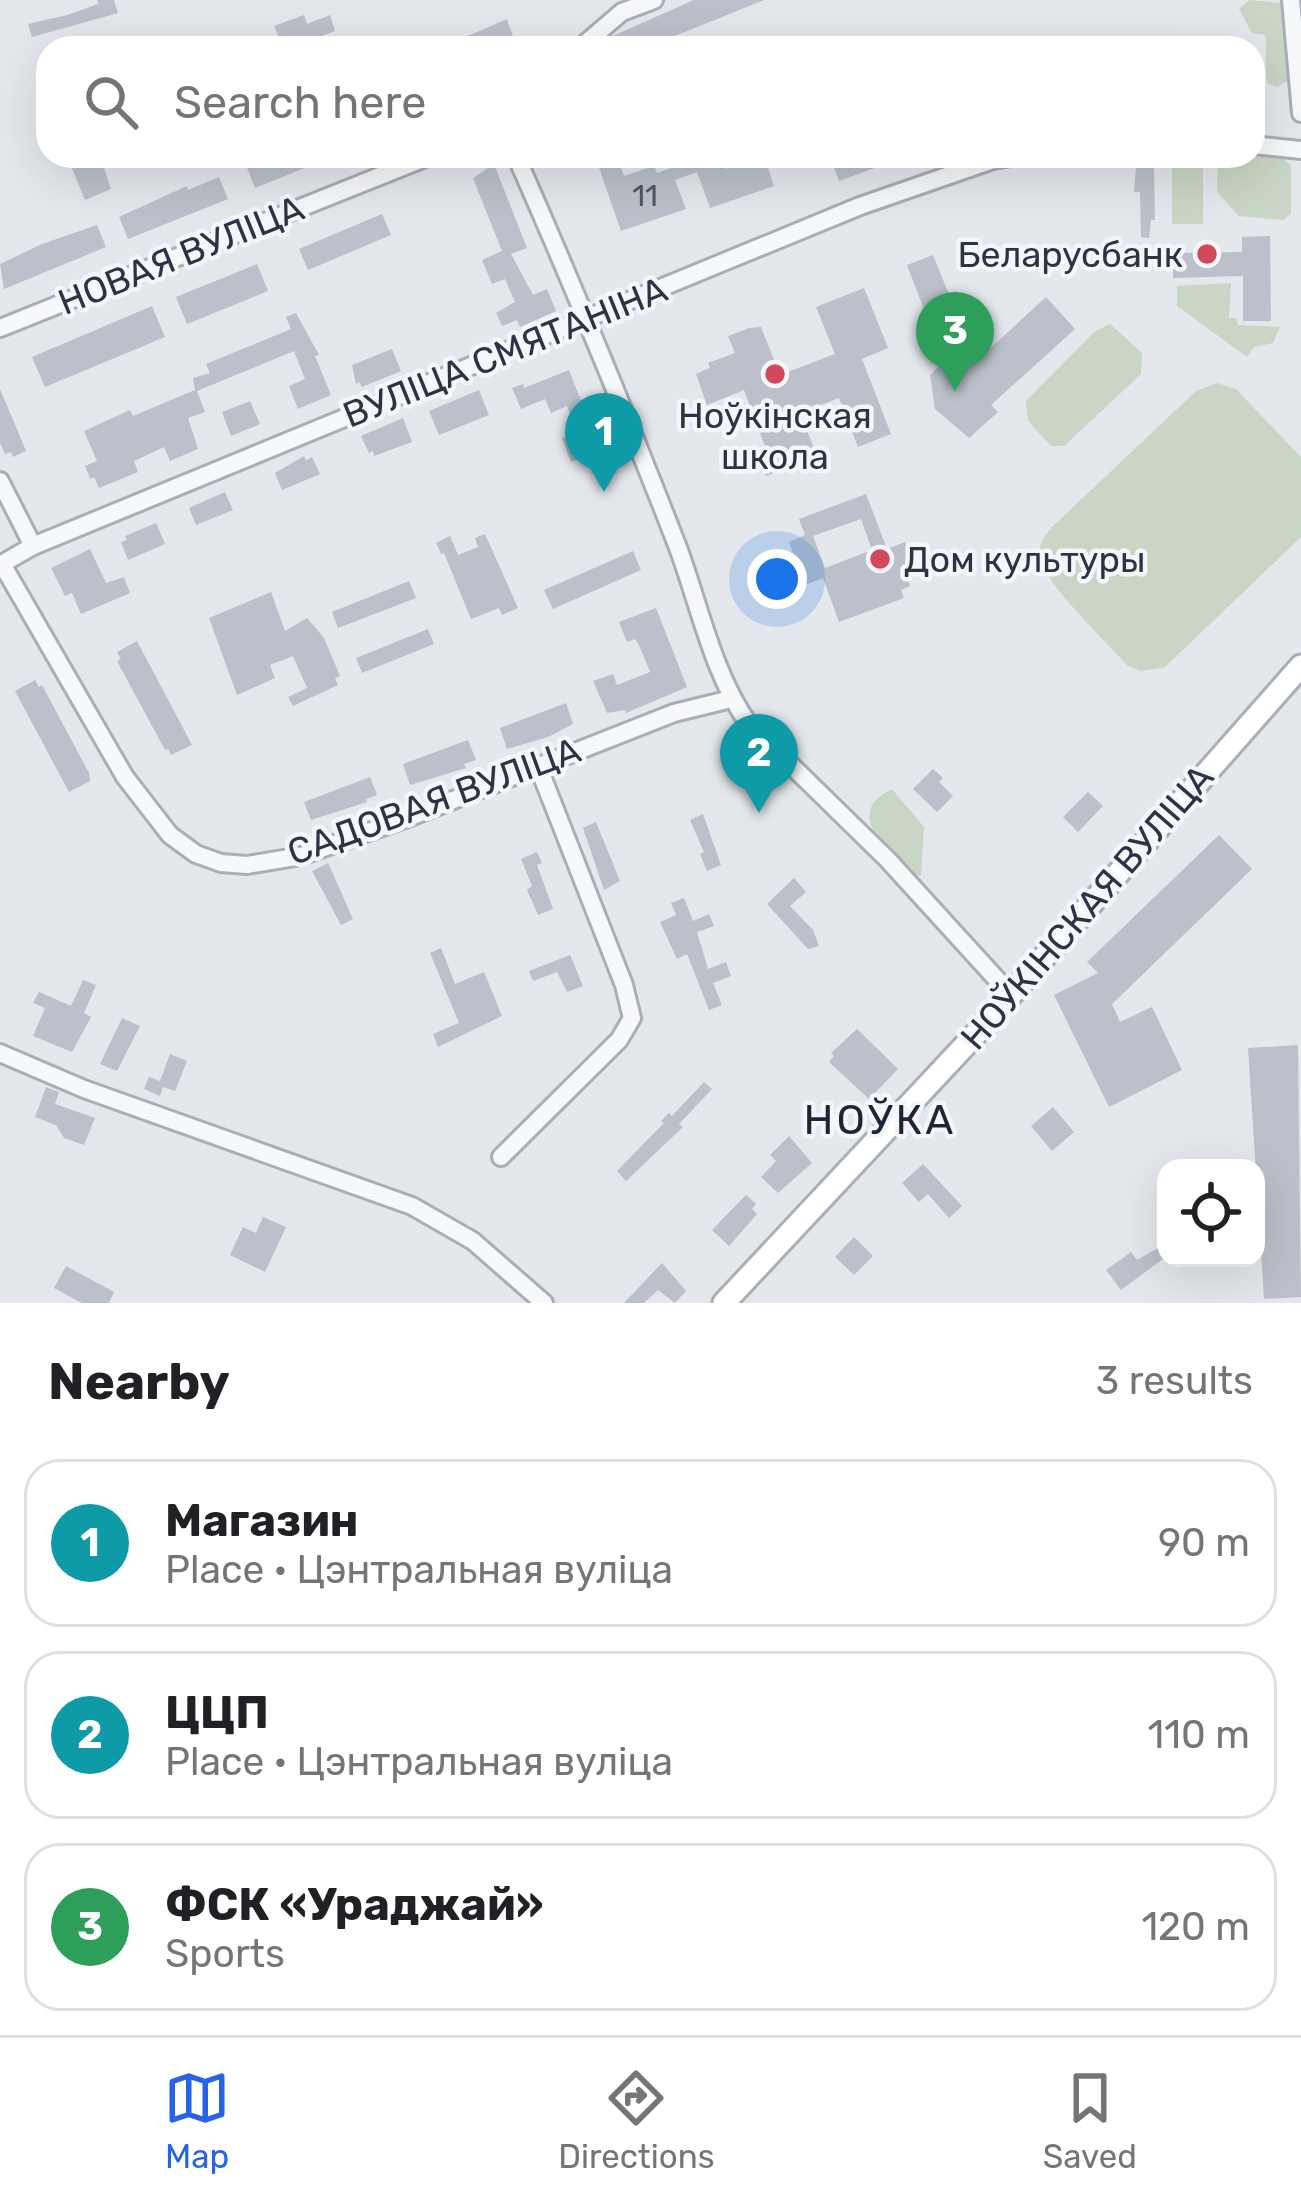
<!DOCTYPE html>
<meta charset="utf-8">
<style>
body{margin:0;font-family:Rubik,sans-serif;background:#f2f2f2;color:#202124}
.controls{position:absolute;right:36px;bottom:36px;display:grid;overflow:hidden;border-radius:24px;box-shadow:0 12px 48px #0002}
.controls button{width:108px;height:108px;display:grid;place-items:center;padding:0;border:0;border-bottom:3px solid #e0e0e0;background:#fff;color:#202124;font:60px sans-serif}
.you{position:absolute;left:777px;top:579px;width:42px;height:42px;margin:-30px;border:9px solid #fff;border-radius:50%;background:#1a73e8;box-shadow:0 0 0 18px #1a73e833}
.badge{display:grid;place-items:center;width:78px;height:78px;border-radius:50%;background:#2563eb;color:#fff;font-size:39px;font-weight:700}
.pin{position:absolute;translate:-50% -99px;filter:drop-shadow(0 3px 6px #0008)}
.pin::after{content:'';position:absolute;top:63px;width:42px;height:36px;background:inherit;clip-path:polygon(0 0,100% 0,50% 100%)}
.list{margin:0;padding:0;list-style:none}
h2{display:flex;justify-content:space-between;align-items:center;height:156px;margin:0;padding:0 48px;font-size:51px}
h2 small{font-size:39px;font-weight:400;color:#757577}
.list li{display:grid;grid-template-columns:78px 1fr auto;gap:36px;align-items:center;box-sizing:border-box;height:168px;margin:0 24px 24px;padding:0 24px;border:3px solid #e0e0e0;border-radius:36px}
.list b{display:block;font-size:45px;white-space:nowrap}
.list p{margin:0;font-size:39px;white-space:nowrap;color:#757577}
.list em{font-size:39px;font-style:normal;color:#757577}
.icon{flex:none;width:66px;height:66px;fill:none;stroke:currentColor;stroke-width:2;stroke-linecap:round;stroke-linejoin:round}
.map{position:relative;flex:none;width:1301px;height:1303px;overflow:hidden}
.search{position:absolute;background:#fff;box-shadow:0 12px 48px #0002;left:36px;right:36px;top:36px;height:132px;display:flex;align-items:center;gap:30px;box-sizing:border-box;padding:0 42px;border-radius:36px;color:#757577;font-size:45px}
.sheet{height:732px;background:#fff}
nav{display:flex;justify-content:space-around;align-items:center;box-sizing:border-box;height:168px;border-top:3px solid #e0e0e0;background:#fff;font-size:33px;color:#757577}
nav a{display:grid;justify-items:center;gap:6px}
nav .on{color:#2563eb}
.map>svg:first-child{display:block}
</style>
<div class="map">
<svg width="1301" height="1303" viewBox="0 0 1301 1303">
<rect width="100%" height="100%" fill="#e4e7ec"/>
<!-- green -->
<g fill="#c9d6c5">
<path d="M1249 0 1282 3 1288 24 1287 81 1278 87 1268 84C1263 67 1268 52 1265 35L1252 33 1239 9Z"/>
<polygon points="1218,156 1281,157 1291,165 1291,213 1284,220 1239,216 1217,192"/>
<rect x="1172" y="158" width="31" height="66"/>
<polygon points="1231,283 1229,318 1236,318 1238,325 1280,327 1273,343 1254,347 1247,357 1177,306 1177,286"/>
<polygon points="1110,324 1142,353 1141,374 1064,446 1051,446 1028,421 1026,401 1094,332"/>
<path d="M1217 383 1236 389 1301 457V537L1165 667 1141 671 1128 666C1109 644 1040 580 1039 554 1039 544 1045 536 1051 528L1196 391Z"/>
<path d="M892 789 924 827 921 876 913 874C889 850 841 814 892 789Z"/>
</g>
<!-- building -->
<g fill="#bbc0ca" fill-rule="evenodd">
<polygon points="97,0 114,0 118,13 32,37 28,24 67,15 98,4"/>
<polygon points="694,0 764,0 645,48 605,48 604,45 615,35"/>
<polygon points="304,15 307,24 330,15 335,31 290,48 256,48 279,38 274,26"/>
<polygon points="507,19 516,45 439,48 491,26"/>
<polygon points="67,156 100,156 111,189 85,200"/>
<polygon points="269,156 332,156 332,157 255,188 246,165"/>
<polygon points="617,156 624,176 654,166 657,173 705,156 722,156 726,169 749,161 748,156 764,156 774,186 710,208 697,172 675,180 686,209 621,231 597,162"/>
<polygon points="840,156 880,156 883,165 839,181 831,159"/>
<polygon points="494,164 527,248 511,254 533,295 547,289 556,311 520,327 517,320 502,326 496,313 515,302 505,279 492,284 482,260 502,251 473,178"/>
<polygon points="1136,167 1154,168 1155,220 1151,220 1149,238 1141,237 1140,192 1134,192"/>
<polygon points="219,177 228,199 128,239 119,217 187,186 188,190"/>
<polygon points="382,214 391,235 308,270 299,249"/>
<polygon points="97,225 106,247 4,289 0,264 42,244"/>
<polygon points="1270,236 1271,321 1243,321 1243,276 1173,278 1173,253 1242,252 1242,237"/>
<polygon points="933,255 952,302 925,312 907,265"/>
<polygon points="257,264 268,291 187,324 176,297"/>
<polygon points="864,288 888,348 862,359 891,434 858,447 839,398 800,413 817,456 766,476 761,464 770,460 744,390 707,405 696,374 710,368 708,363 735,353 728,336 749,328 761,327 780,375 835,354 816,307"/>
<polygon points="1046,297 1075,329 991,405 998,412 969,438 935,409 930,375 941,364 947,371 952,368 958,378"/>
<polygon points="152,306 165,337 45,387 32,357"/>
<polygon points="296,313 319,355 315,356 331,395 298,409 289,386 305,379 294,351 197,391 205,412 188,418 198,449 170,461 164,447 134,461 138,472 99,488 94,477 90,479 85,466 97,461 84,431 130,410 133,416 195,390 193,378 210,373 206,364 291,329 286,317"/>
<polygon points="392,349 401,371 362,387 359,382 356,384 352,365"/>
<polygon points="569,370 581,401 590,397 604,448 571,462 562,438 577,432 567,406 551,413 545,399 521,409 512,388 523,384 524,388"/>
<polygon points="0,389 26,451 13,457 11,452 5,454 0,443"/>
<polygon points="479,390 489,415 439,435 429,411"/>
<polygon points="250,401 260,424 231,436 222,412"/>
<polygon points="403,418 412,442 374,456 373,451 369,453 361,436"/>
<polygon points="304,456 306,460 312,457 320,474 282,490 275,473"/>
<polygon points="225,492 233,510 196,525 189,508"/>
<path d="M866 494 887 549 905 542 916 570 906 574 910 586 901 590 904 598 839 622 823 578 805 585 789 542 805 535 799 519ZM861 519 872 550 825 568 813 536Z"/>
<polygon points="156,523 165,544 128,560 121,542 127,540 125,536"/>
<polygon points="485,534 518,608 502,615 499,608 471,619 444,553 441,554 436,543 450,536 458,555 478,547 475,538"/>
<polygon points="90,549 106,583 124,577 130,593 81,614 72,593 65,596 51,568"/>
<polygon points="633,551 641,570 553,609 544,590"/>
<polygon points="409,581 416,598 338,628 332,612"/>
<polygon points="271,592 285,631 307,618 324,638 340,676 335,678 338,685 293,706 288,697 307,688 293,656 270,665 275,678 237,695 209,618"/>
<polygon points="656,608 687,687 626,713 625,710 607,713 593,681 613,674 617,685 650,672 639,645 635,639 627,642 619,622"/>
<polygon points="428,629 434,644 362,673 356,658"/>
<polygon points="137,641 192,745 171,755 168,749 165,750 117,661 121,659 117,652"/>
<polygon points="35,680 39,687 42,685 89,773 90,781 69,792 15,691"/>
<polygon points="566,703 573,724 548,737 507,749 500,728"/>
<polygon points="468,740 476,760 464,764 466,768 410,785 403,764"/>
<polygon points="933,769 943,778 939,782 953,796 937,812 913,789"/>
<polygon points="370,777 377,795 366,799 367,802 311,820 304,802"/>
<polygon points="1088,792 1103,806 1078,832 1063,817"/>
<polygon points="703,814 721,865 707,871 700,854 704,852 690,820"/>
<polygon points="596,822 620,881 604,890 583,828"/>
<polygon points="1219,835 1252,869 1112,1004 1120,1022 1152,1007 1182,1070 1109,1107 1054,995 1098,973 1087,962"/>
<polygon points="537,852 542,863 537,865 553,909 538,915 527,890 532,886 521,859"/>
<polygon points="328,863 353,919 341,925 312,871"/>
<polygon points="794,878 806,892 790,906 813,930 819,946 808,949 767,904"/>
<polygon points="684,898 693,921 709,914 714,926 697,932 708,969 726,962 731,976 713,983 722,1005 709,1010 687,954 677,959 660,922 676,915 671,903"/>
<polygon points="441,948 455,984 484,972 502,1016 438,1047 433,1034 459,1023 430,953"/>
<polygon points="570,955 583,986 567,992 557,972 533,981 529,971"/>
<polygon points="83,980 96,985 84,1013 91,1017 72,1052 33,1036 45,1008 33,1003 39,992 71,1006"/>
<polygon points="122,1018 140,1026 117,1071 100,1064"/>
<polygon points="857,1029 898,1069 869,1099 829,1062 834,1056 831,1053"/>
<polygon points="1298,1045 1301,1297 1264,1299 1248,1048"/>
<polygon points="170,1054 187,1061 175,1091 163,1087 160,1096 144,1089 149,1077 160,1081"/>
<polygon points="704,1082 712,1089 679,1124 683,1127 626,1181 617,1171 664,1123 661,1121 669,1113 672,1116"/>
<polygon points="46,1087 59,1092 55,1104 95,1118 84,1145 64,1138 56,1125 35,1117"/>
<polygon points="1053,1107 1074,1132 1052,1151 1031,1126"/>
<polygon points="789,1136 812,1163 778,1193 761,1177 776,1161 770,1155"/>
<polygon points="923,1164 962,1206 949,1218 928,1194 919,1202 902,1183"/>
<polygon points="746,1195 756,1204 752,1209 757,1214 729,1246 712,1230"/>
<polygon points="263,1217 286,1227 265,1272 230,1255 243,1227 256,1233"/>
<polygon points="854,1237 873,1256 854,1275 835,1257"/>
<polygon points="1158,1248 1164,1258 1121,1290 1106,1270 1131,1252 1137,1260"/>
<polygon points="662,1263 686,1291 675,1303 658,1290 644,1303 624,1303"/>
<polygon points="66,1266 114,1292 109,1303 82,1303 54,1288"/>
</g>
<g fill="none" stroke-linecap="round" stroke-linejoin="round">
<!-- street casing -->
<g stroke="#a9aeb7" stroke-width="22">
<g id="street">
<polyline points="1291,0 1301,113"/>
<polyline points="580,48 622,12 654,0"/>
<polyline points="1253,145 1301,150"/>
<path d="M516 156C573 285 626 414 677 545 699 603 712 672 748 723L888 860 1011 995"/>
<polyline points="0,328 430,156"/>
<polyline points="0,481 33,546"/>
<polyline points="2,564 125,777 170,835 196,854 221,863 247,865 301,856 405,819 674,713 731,699"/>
<polyline points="0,565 33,546 860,206 993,160 1017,156"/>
<polyline points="0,1053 84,1089 412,1206 473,1241 544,1303"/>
<polyline points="501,1157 619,1040 632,1018 624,985 538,766"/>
</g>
</g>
<!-- secondary casing -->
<g stroke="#a9aeb7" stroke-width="27">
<polyline id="secondary" points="724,1303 986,1023 1301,666"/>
</g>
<!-- street -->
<use href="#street" stroke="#f7f8fa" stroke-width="16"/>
<!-- secondary -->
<use href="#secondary" stroke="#fff" stroke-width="21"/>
</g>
<!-- markers -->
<g fill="#d1495b" stroke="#f4f6f9" stroke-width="4.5">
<circle cx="1207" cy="254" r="12"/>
<circle cx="775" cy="374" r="12"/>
<circle cx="880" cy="559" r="12"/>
</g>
<g text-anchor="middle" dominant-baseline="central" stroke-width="9" stroke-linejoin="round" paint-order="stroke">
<!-- number labels -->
<g font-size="30" fill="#4f5766">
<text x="645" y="196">11</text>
</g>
<!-- poi labels -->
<g font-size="36" fill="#2b3445" stroke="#f4f6f9" text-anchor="end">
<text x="1183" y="254">Беларусбанк</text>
<text x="775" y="415" text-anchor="middle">Ноўкінская<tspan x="775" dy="41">школа</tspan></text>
<text x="904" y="559" text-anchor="start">Дом культуры</text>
</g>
<!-- street labels -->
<g font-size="36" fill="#2b3445" stroke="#f4f6f9">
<text transform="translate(181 255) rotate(-22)">НОВАЯ ВУЛІЦА</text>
<text transform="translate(505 352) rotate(-22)">ВУЛІЦА СМЯТАНІНА</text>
<text transform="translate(434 801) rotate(-20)">САДОВАЯ ВУЛІЦА</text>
<text transform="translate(1087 907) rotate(-49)">НОЎКІНСКАЯ ВУЛІЦА</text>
</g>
<!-- quarter labels -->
<g font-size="42" letter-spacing="3" fill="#1d2536" stroke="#f4f6f9">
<text x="880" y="1120">НОЎКА</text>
</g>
</g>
</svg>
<div class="controls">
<button><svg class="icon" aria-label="locate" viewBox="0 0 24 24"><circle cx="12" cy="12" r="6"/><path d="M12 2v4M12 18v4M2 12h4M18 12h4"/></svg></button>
</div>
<div class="you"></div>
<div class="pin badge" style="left:604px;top:492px;background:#0f9aa8">1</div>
<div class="pin badge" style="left:759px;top:813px;background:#0f9aa8">2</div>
<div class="pin badge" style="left:955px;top:391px;background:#2e9e5b">3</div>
<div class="search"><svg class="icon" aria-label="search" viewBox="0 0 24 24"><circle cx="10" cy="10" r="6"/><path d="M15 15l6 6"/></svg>Search here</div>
</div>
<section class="sheet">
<h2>Nearby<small>3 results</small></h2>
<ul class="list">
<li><span class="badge" style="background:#0f9aa8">1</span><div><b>Магазин</b><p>Place · Цэнтральная вуліца</p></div><em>90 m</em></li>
<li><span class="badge" style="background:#0f9aa8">2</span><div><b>ЦЦП</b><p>Place · Цэнтральная вуліца</p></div><em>110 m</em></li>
<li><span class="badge" style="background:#2e9e5b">3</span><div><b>ФСК «Ураджай»</b><p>Sports</p></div><em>120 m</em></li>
</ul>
</section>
<nav>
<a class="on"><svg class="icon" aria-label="map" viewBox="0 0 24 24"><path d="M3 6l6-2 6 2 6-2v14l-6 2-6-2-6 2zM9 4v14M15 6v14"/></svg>Map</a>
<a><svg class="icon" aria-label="directions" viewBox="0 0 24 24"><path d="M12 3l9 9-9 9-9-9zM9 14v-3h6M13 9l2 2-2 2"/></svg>Directions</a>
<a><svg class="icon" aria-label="saved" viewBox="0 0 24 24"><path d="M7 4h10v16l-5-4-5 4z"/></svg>Saved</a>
</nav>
